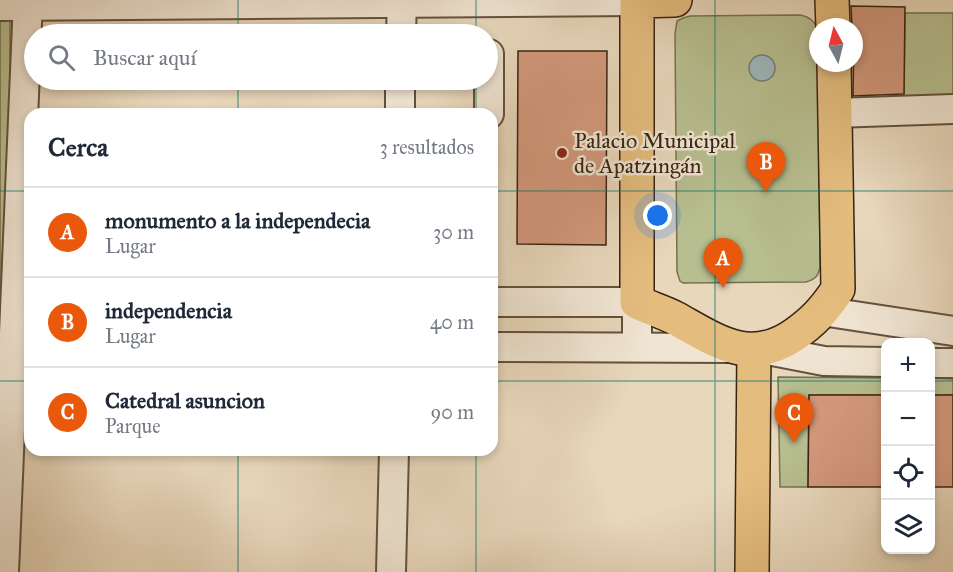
<!DOCTYPE html>
<html lang="es">
<meta charset="utf-8">
<style>
body{margin:0;font-family:"IM FELL Great Primer",serif;background:#f2f2f3;color:#1f2937}
.controls{position:absolute;right:18px;bottom:18px;display:grid;overflow:hidden;border-radius:12px;box-shadow:0 3px 9px #0003}
.controls button{width:54px;height:54px;display:grid;place-items:center;padding:0;border:0;border-bottom:2px solid #e0e1e3;background:#fff;color:#1f2937;font:30px sans-serif}
.compass{position:absolute;left:809px;top:18px;width:54px;height:54px;border-radius:50%;background:#fff;box-shadow:0 3px 9px #0003;rotate:353deg}
.you{position:absolute;left:658px;top:216px;width:21px;height:21px;margin:-15px;border:4px solid #fff;border-radius:50%;background:#1a73e8;box-shadow:0 0 0 9px #1a73e833}
.badge{display:grid;place-items:center;width:39px;height:39px;border-radius:50%;background:#ea580c;color:#fff;font-size:20px;font-weight:700}
.pin{position:absolute;translate:-50% -50px;filter:drop-shadow(0 2px 3px #0008)}
.pin::after{content:'';position:absolute;top:32px;width:21px;height:18px;background:inherit;clip-path:polygon(0 0,100% 0,50% 100%)}
.list{margin:0;padding:0;list-style:none}
h2{display:flex;justify-content:space-between;align-items:center;height:78px;margin:0;padding:0 24px;font-size:26px}
h2 small{font-size:20px;font-weight:400;color:#747a83}
.list li{display:grid;grid-template-columns:39px 1fr auto;gap:18px;align-items:center;box-sizing:border-box;height:90px;padding:0 24px;border-top:2px solid #e0e1e3}
.list b{display:block;font-size:22px;white-space:nowrap}
.list p{margin:0;font-size:20px;white-space:nowrap;color:#747a83}
.list em{font-size:20px;font-style:normal;color:#747a83}
.icon{flex:none;width:33px;height:33px;fill:none;stroke:currentColor;stroke-width:2;stroke-linecap:round;stroke-linejoin:round}
.map{position:relative;flex:none;width:953px;height:572px;overflow:hidden}
.search{position:absolute;background:#fff;box-shadow:0 3px 9px #0003;left:24px;top:24px;width:474px;height:66px;display:flex;align-items:center;gap:15px;box-sizing:border-box;padding:0 21px;border-radius:33px;color:#747a83;font-size:22px}
.panel{position:absolute;background:#fff;box-shadow:0 3px 9px #0003;left:24px;top:108px;width:474px;height:348px;border-radius:18px}
.map>svg:first-child{display:block}
</style>
<div class="map">
<svg width="953" height="572" viewBox="0 0 953 572">
<rect width="100%" height="100%" fill="#e8d7bb"/>
<filter id="stains"><feTurbulence type="fractalNoise" baseFrequency=".00333" numOctaves="4"/><feColorMatrix values="0 0 0 0 .2 0 0 0 0 .09 0 0 0 0 .02 0 0 0 .5 -.17"/></filter>
<radialGradient id="worn" r=".72"><stop offset=".6" stop-color="#630" stop-opacity="0"/><stop offset="1" stop-color="#630" stop-opacity=".3"/></radialGradient>
<!-- green -->
<g fill="#b7be8f" stroke="#777150" stroke-width="1.5">
<polygon points="905,13 953,13 953,105 904,105"/>
<path d="M800 15C810 17 815 21 818 31L820 267C818 276 816 279 806 282L683 283 680 281 677 272 675 34 677 21 683 18 690 16Z"/>
<rect x="0" y="20" width="10" height="318"/>
<polygon points="778,377 885,378 885,395 809,395 808,487 780,487"/>
<polygon points="931,378 953,379 953,395 931,395"/>
</g>
<!-- water -->
<circle fill="#9cb7bb" stroke="#747c77" stroke-width="1.5" cx="762" cy="68" r="13"/>
<!-- building -->
<g fill="#d2987b" stroke="#372411" stroke-width="1.5">
<polygon points="851,6 905,7 904,94 853,96 854,27 852,27"/>
<polygon points="518,51 607,51 606,245 517,244"/>
<polygon points="809,395 885,395 885,487 808,487"/>
<rect x="930" y="395" width="23" height="92"/>
</g>
<g fill="none" stroke-linecap="round" stroke-linejoin="round">
<!-- minor casing -->
<g stroke="#63513c" stroke-width="32">
<g id="minor">
<polyline points="0,6 637,1"/>
<polyline points="401,34 402,0"/>
<polyline points="834,113 953,109"/>
<polyline points="400,114 400,80"/>
<polyline points="489,114 489,54"/>
<polyline points="492,302 637,302 637,346"/>
<polyline points="822,311 953,331"/>
<polyline points="492,347 732,348"/>
<polyline points="762,349 824,361 886,362"/>
<polyline points="930,363 953,363"/>
<polyline points="4,572 28,0"/>
<polyline points="391,572 394,450"/>
</g>
</g>
<!-- major casing -->
<g stroke="#372411" stroke-width="36">
<g id="major">
<path d="M675 0 637 1V302C650 308 663 312 675 318 715 340 749 366 794 335 813 322 825 309 838 289L834 63"/>
<polyline points="832,0 833,27"/>
<polyline points="752,572 754,350"/>
</g>
</g>
<!-- minor -->
<use href="#minor" stroke="#f0e5d3" stroke-width="28"/>
<!-- major -->
<use href="#major" stroke="#e4bc7e" stroke-width="33"/>
</g>
<!-- grid -->
<path fill="none" stroke="#0f766e" stroke-width="1.5" stroke-opacity="0.55" d="M238 0V34M476 0V34M715 0V572M238 80V114M476 80V114M0 191H30M492 191H953M0 381H30M492 381H886M930 381H953M238 450V572M476 450V572"/>
<!-- markers -->
<circle fill="#8f2418" stroke="#f0e5d3" stroke-width="2" cx="562" cy="153" r="6"/>
<g text-anchor="middle" dominant-baseline="central" stroke-width="5" stroke-linejoin="round" paint-order="stroke">
<!-- poi labels -->
<g font-size="22" fill="#372411" stroke="#f0e5d3" text-anchor="start">
<text x="574" y="140">Palacio Municipal<tspan x="574" dy="25">de Apatzingán</tspan></text>
</g>
</g>
<rect width="100%" height="100%" filter="url(#stains)"/>
<rect width="100%" height="100%" fill="url(#worn)"/>
</svg>
<div class="controls">
<button>+</button>
<button>−</button>
<button><svg class="icon" aria-label="locate" viewBox="0 0 24 24"><circle cx="12" cy="12" r="6"/><path d="M12 2v4M12 18v4M2 12h4M18 12h4"/></svg></button>
<button><svg class="icon" aria-label="layers" viewBox="0 0 24 24"><path d="M12 4l9 5-9 5-9-5zM3 14l9 5 9-5"/></svg></button>
</div>
<svg class="compass" viewBox="-18 -18 36 36"><path d="M0-13l5 13h-10z" fill="#e53935"/><path d="M0 13l5-13h-10z" fill="#747a83"/></svg>
<div class="you"></div>
<div class="pin badge" style="left:723px;top:288px">A</div>
<div class="pin badge" style="left:766px;top:192px">B</div>
<div class="pin badge" style="left:794px;top:443px">C</div>
<div class="search"><svg class="icon" aria-label="search" viewBox="0 0 24 24"><circle cx="10" cy="10" r="6"/><path d="M15 15l6 6"/></svg>Buscar aquí</div>
<section class="panel">
<h2>Cerca<small>3 resultados</small></h2>
<ul class="list">
<li><span class="badge">A</span><div><b>monumento a la independecia</b><p>Lugar</p></div><em>30 m</em></li>
<li><span class="badge">B</span><div><b>independencia</b><p>Lugar</p></div><em>40 m</em></li>
<li><span class="badge">C</span><div><b>Catedral asuncion</b><p>Parque</p></div><em>90 m</em></li>
</ul>
</section>
</div>
